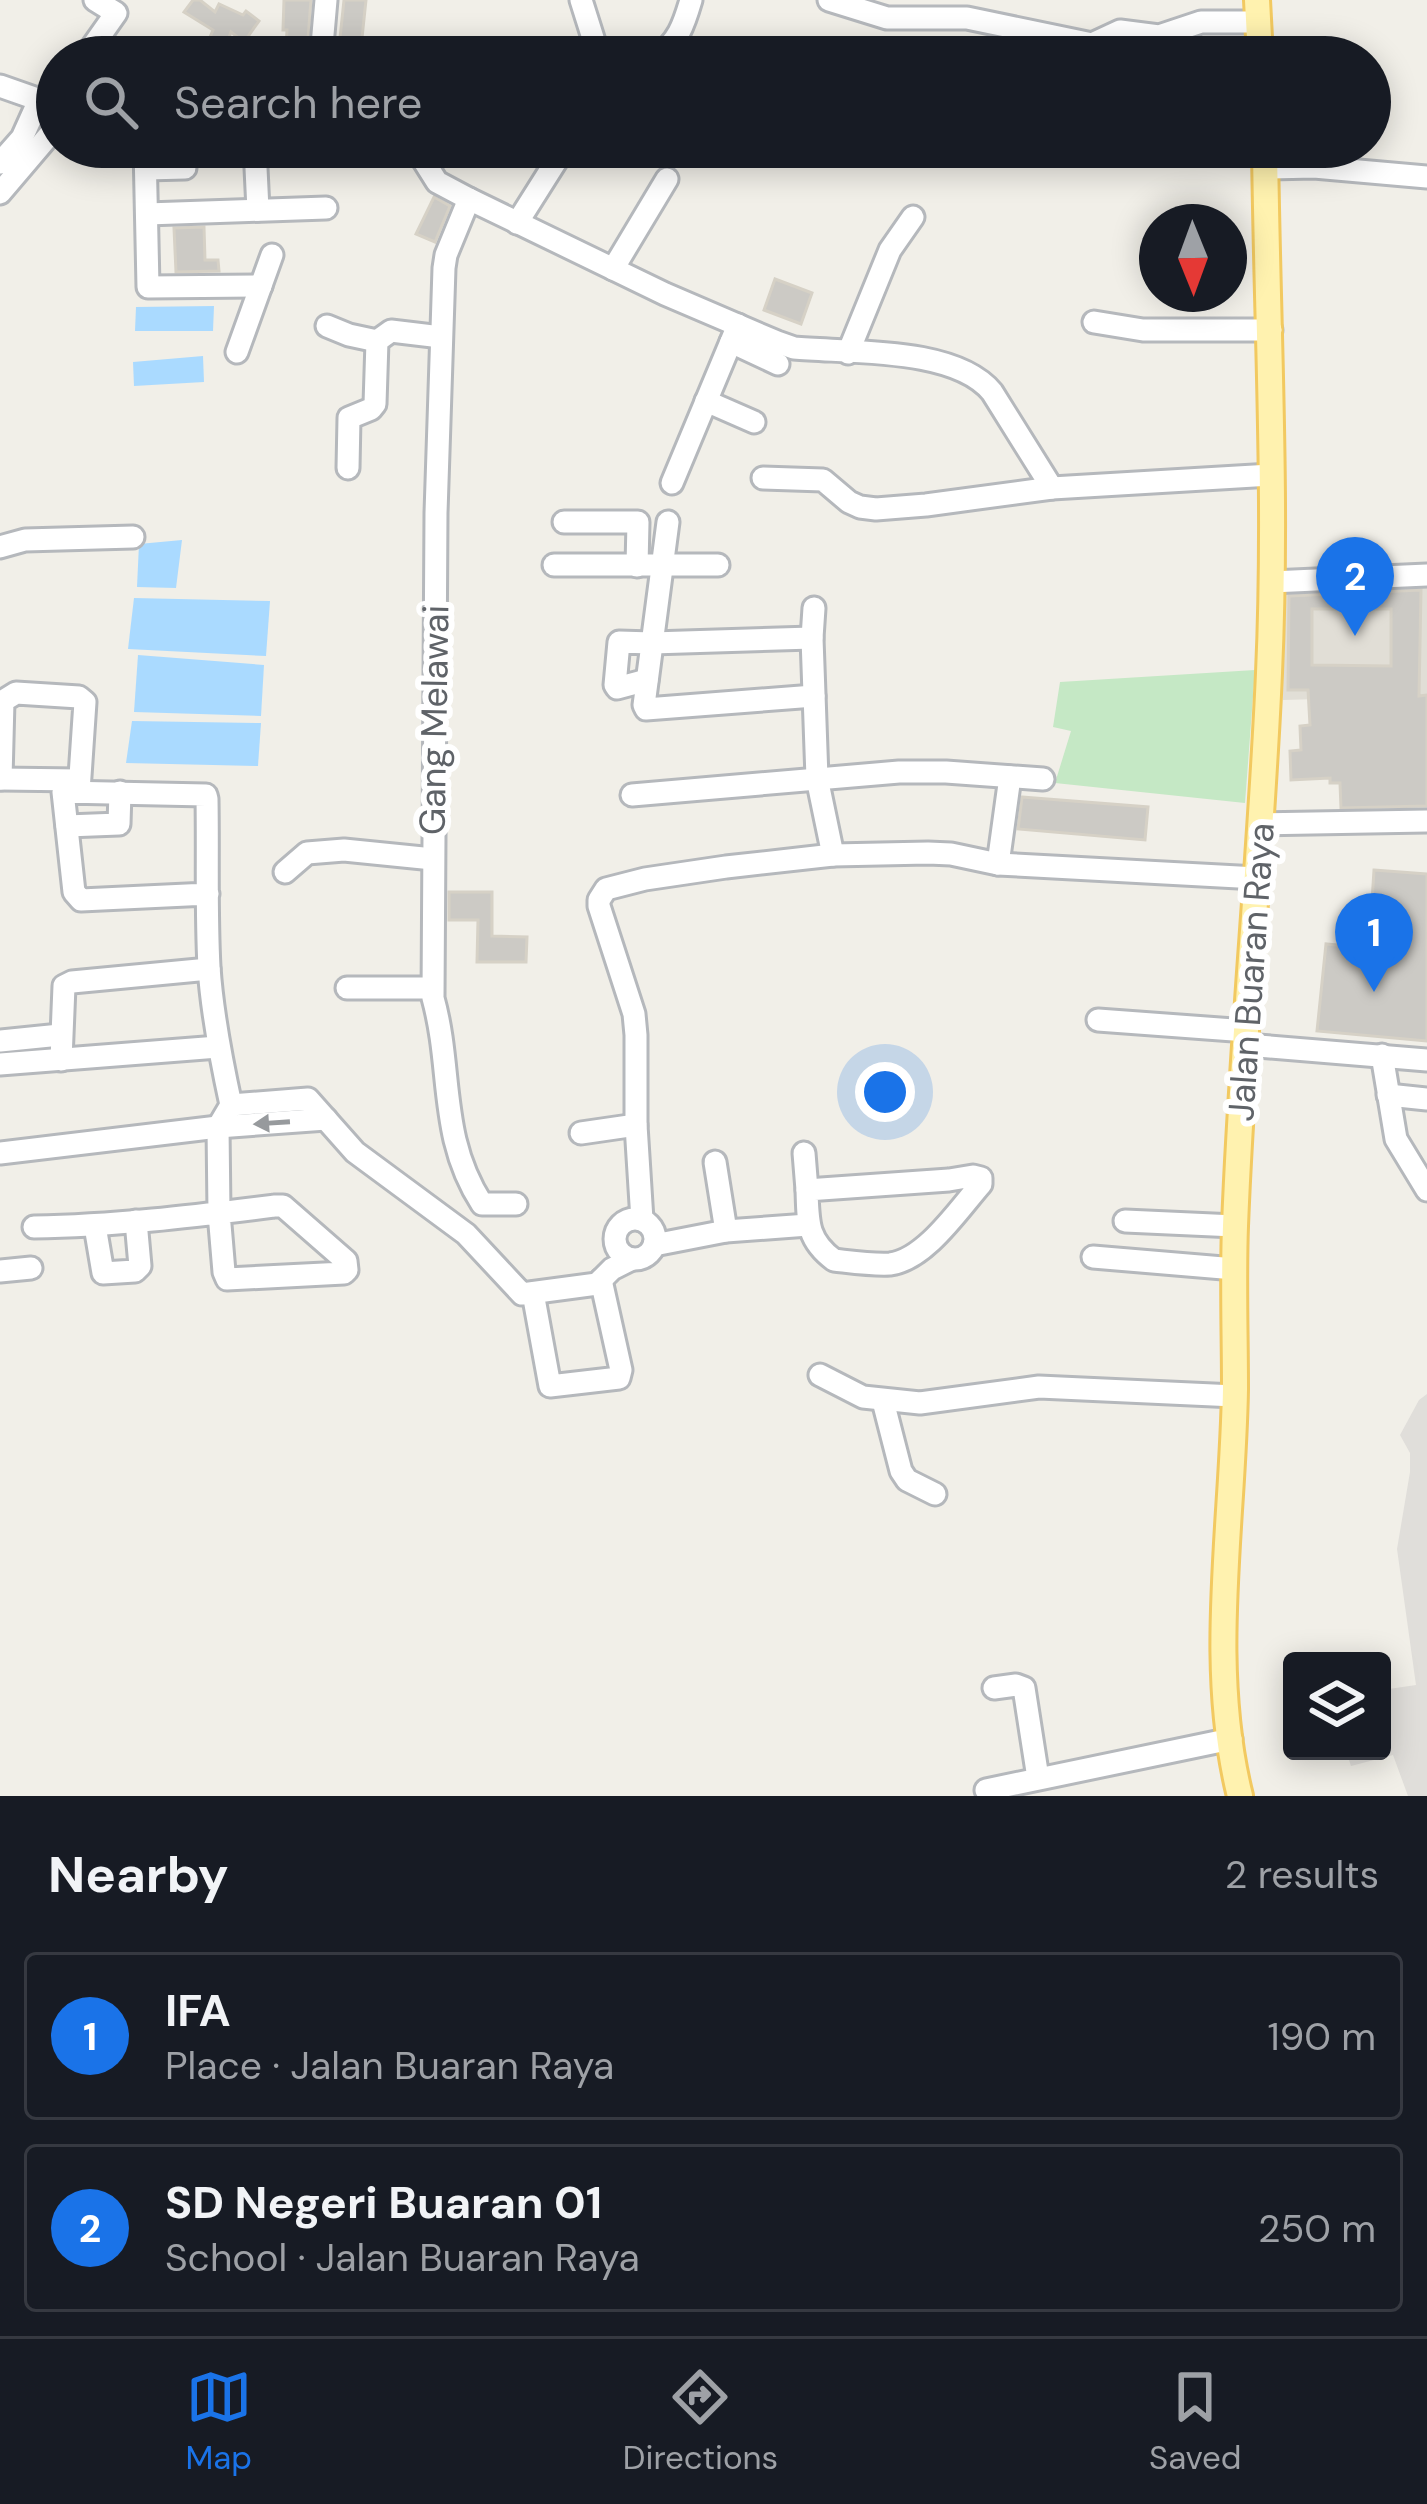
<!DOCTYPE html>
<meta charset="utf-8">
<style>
body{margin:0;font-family:"DM Sans",sans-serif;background:#242831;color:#f1f3f6}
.controls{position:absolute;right:36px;bottom:36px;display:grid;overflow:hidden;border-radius:12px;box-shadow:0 6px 30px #0003}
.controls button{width:108px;height:108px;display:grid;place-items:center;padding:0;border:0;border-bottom:3px solid #363941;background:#171b24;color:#f1f3f6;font:60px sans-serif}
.compass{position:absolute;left:1139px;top:204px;width:108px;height:108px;border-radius:50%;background:#171b24;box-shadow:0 6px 30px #0003;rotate:179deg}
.you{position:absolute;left:885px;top:1092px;width:42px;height:42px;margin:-30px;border:9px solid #fff;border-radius:50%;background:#1a73e8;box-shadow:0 0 0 18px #1a73e833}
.badge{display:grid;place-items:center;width:78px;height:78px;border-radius:50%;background:#1a73e8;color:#fff;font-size:39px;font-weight:700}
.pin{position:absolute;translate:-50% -99px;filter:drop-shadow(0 3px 6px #0008)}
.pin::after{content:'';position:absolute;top:63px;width:42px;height:36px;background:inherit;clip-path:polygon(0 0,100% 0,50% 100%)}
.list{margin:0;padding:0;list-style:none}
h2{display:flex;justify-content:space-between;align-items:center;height:156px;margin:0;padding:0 48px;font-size:51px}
h2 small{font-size:39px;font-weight:400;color:#9ea1a6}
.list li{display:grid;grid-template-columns:78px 1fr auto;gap:36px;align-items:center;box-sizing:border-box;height:168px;margin:0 24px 24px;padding:0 24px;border:3px solid #363941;border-radius:12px}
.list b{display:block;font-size:45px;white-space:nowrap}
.list p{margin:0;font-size:39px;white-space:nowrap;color:#9ea1a6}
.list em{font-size:39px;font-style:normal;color:#9ea1a6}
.icon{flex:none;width:66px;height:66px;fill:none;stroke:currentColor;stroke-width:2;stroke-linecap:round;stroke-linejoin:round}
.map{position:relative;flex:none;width:1427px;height:1796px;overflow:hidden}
.search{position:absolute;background:#171b24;box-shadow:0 6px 30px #0003;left:36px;right:36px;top:36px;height:132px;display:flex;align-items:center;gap:30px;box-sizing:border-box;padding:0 42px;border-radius:66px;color:#9ea1a6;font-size:45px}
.sheet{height:540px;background:#171b24}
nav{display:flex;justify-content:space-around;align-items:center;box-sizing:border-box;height:168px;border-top:3px solid #363941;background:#171b24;font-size:33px;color:#9ea1a6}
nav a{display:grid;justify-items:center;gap:6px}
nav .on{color:#1a73e8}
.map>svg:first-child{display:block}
</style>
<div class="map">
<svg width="1427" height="1796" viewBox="0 0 1427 1796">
<rect width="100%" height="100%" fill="#f1efe8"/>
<!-- industrial -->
<polygon fill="#e0deda" points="1427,1394 1427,1796 1408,1796 1393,1755 1351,1766 1346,1751 1382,1751 1382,1690 1416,1685 1397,1549 1410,1472 1410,1453 1400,1435 1419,1400"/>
<!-- education -->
<polygon fill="#e1ded6" points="1427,574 1427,696 1283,700 1284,576"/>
<!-- green -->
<polygon fill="#c5e8c5" points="1255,670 1245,803 1055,783 1071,731 1053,727 1060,682"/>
<!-- water -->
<g fill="#aadaff">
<polygon points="214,306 213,331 135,331 136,307"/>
<polygon points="203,356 204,382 134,386 133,362"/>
<polygon points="182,540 176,588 137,587 139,544"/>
<polygon points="134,598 270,601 266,656 128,649"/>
<polygon points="138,655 264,665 261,716 134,712"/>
<polygon points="132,721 261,723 258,766 126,763"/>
</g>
<!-- building -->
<g fill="#cccac5" stroke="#d6d1c6" stroke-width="3" fill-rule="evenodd">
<polygon points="193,0 200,0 215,12 219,4 243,15 246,11 259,21 244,42 231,32 222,56 205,49 213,30 184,12"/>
<polygon points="284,0 311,0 307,51 286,50 287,30 283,30"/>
<polygon points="344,0 366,0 360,57 338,57"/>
<polygon points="434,197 450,206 435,242 416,234"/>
<polygon points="204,227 205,260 218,260 219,271 176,272 174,228"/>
<polygon points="775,279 812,293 801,324 764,310"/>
<path d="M1421 590 1419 696 1427 695V806L1341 808 1340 783H1330V778L1291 780 1290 751 1301 750 1300 726 1310 725 1308 690H1288L1289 596ZM1312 609H1391V666L1312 665Z"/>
<polygon points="1022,797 1148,807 1145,840 1018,829"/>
<polygon points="1374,870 1427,874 1427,1041 1317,1031 1326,944 1369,948"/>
<polygon points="449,892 492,892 492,936 527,937 526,962 477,962 478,920 449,920"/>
</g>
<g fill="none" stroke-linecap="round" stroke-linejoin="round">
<!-- minor casing -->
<g stroke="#b5b8bc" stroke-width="27">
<g id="minor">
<polyline points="581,0 599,57"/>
<polyline points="829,0 887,18 967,18 1092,44 1120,31 1159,36 1201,22 1258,22"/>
<polyline points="85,57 116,13 95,0"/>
<polyline points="321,57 326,0"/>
<path d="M656 57C678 43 684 24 691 0"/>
<polyline points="0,86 57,106"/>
<polyline points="145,147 148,287 261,286"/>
<polyline points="255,147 258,210"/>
<path d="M415 147 437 182 469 199 665 294 777 342 794 348C850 353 955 347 992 392L1052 488 1271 475"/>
<polyline points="0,163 22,138 40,98"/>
<polyline points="1266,168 1314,167 1427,177"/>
<polyline points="146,169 185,168"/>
<polyline points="0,193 57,126"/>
<path d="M469 199 446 255 444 268 436 513 433 998C453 1070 438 1136 482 1204H516"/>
<polyline points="147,214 326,208"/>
<polyline points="517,223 565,147"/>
<polyline points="613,269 667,179"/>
<polyline points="1094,322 1143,330 1271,330"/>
<polyline points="327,326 349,335 377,341"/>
<polyline points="731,342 778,364"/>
<polyline points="237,352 272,255"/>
<polyline points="848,353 890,250 913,217"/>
<polyline points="706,401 754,422"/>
<polyline points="348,468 349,418 371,409 375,404 377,341 391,331 441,337"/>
<polyline points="763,478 823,480 849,502 860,507 876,509 926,505 1052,488"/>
<polyline points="672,483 738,325"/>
<polyline points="564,522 638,522 637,566"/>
<polyline points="668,522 644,705 646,709 814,696"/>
<polyline points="0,547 25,540 133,537"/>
<polyline points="554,565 718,565"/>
<polyline points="1271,582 1427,575"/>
<polyline points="814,608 812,638 817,778 833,855"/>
<polyline points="647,680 617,688 615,685 619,642 652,643 812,638"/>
<polyline points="0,779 79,780"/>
<polyline points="1,779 3,701 16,693 79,697 85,702 79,791"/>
<polyline points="632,795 899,772 946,772 1043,779"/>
<polyline points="1260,824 1427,821"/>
<polyline points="67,826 119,824 120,792"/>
<polyline points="998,864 1010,777"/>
<polyline points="285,872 307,853 344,850 433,859"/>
<polyline points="347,988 432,988"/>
<polyline points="1098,1020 1247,1031"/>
<polyline points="0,1041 60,1035"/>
<polyline points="1246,1045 1427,1060"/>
<polyline points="1382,1055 1396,1139 1427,1190"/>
<polyline points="61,1060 64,986 72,982 209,969"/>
<polyline points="0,1064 218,1047"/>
<polyline points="1388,1095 1427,1099"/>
<polyline points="231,1105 308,1099 355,1152 466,1234 522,1294 597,1284 612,1269 632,1259"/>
<polyline points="581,1133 636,1125"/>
<polyline points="0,1153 218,1127 326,1119"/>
<polyline points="804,1153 807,1190"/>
<polyline points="715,1162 726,1231"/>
<path d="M973 1176 981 1178V1184C959 1209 925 1260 890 1264 872 1265 852 1262 834 1260 807 1240 808 1222 807 1190L949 1180Z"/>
<circle cx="635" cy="1239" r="20"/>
<polyline points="642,1220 636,1125 636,1035 634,1014 599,906 599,900 606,889 645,879 726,867 833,855 928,853 951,854 998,864 1257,878"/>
<polyline points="1125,1221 1235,1226"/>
<polyline points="95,1226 103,1273 135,1271 140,1266 136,1221"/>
<path d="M34 1227C114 1226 194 1216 275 1206H283L346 1261 347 1270 344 1273 227 1279 224 1272 219 1213 218 1127 231 1105C221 1059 212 1013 209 967 206 911 208 855 207 799L206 795 63 792 74 892 81 900 208 894"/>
<polyline points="654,1245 726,1231 808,1225"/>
<polyline points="1093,1257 1235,1269"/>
<polyline points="0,1271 31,1268"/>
<polyline points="533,1293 550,1386 619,1378 621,1370 601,1280"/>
<polyline points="820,1375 863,1397 920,1403 1039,1387 1235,1396"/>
<polyline points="883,1401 901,1471 907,1480 935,1494"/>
<polyline points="994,1688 1016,1685 1024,1688 1038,1778"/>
<polyline points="986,1790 1231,1739"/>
</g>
</g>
<!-- major casing -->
<g stroke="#f2c960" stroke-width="30">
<g id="major">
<polyline points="1257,0 1260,57"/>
<path d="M1240 1796C1207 1664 1233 1523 1235 1389 1235 1335 1233 1280 1235 1226 1242 1041 1261 858 1269 673 1277 498 1267 322 1265 147"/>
</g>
</g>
<!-- minor -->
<use href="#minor" stroke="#fff" stroke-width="21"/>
<!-- major -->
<use href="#major" stroke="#fff2af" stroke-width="24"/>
</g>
<!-- one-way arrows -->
<defs><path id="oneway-solid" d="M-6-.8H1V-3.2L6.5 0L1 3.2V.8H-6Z" transform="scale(3)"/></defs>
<use fill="#979a9d" href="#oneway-solid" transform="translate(272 1123) rotate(176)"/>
<g text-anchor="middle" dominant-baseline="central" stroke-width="12" stroke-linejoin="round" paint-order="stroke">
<!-- street labels -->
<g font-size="36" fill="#5f6368" stroke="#fff">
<text transform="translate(434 720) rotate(-89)">Gang Melawai</text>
<text transform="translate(1251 972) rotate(-86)">Jalan Buaran Raya</text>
</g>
</g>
</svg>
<div class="controls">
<button><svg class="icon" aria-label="layers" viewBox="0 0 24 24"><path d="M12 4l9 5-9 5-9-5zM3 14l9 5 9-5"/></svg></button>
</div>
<svg class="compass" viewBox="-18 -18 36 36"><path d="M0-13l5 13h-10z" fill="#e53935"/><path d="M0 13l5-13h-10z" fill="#9ea1a6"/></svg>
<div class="you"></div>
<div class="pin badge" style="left:1374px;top:992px">1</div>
<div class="pin badge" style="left:1355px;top:636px">2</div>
<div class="search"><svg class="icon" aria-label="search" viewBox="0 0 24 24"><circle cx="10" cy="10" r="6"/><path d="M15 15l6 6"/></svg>Search here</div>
</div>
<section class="sheet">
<h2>Nearby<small>2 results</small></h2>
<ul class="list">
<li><span class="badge">1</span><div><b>IFA</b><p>Place · Jalan Buaran Raya</p></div><em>190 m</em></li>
<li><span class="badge">2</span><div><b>SD Negeri Buaran 01</b><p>School · Jalan Buaran Raya</p></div><em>250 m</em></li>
</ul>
</section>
<nav>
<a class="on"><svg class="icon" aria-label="map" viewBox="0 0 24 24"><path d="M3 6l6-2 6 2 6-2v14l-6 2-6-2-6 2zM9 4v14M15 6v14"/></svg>Map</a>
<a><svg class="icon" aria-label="directions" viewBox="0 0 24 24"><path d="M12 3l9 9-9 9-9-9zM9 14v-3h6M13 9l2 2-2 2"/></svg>Directions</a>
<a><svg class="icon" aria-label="saved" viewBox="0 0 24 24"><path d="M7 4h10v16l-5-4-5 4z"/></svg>Saved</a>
</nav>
